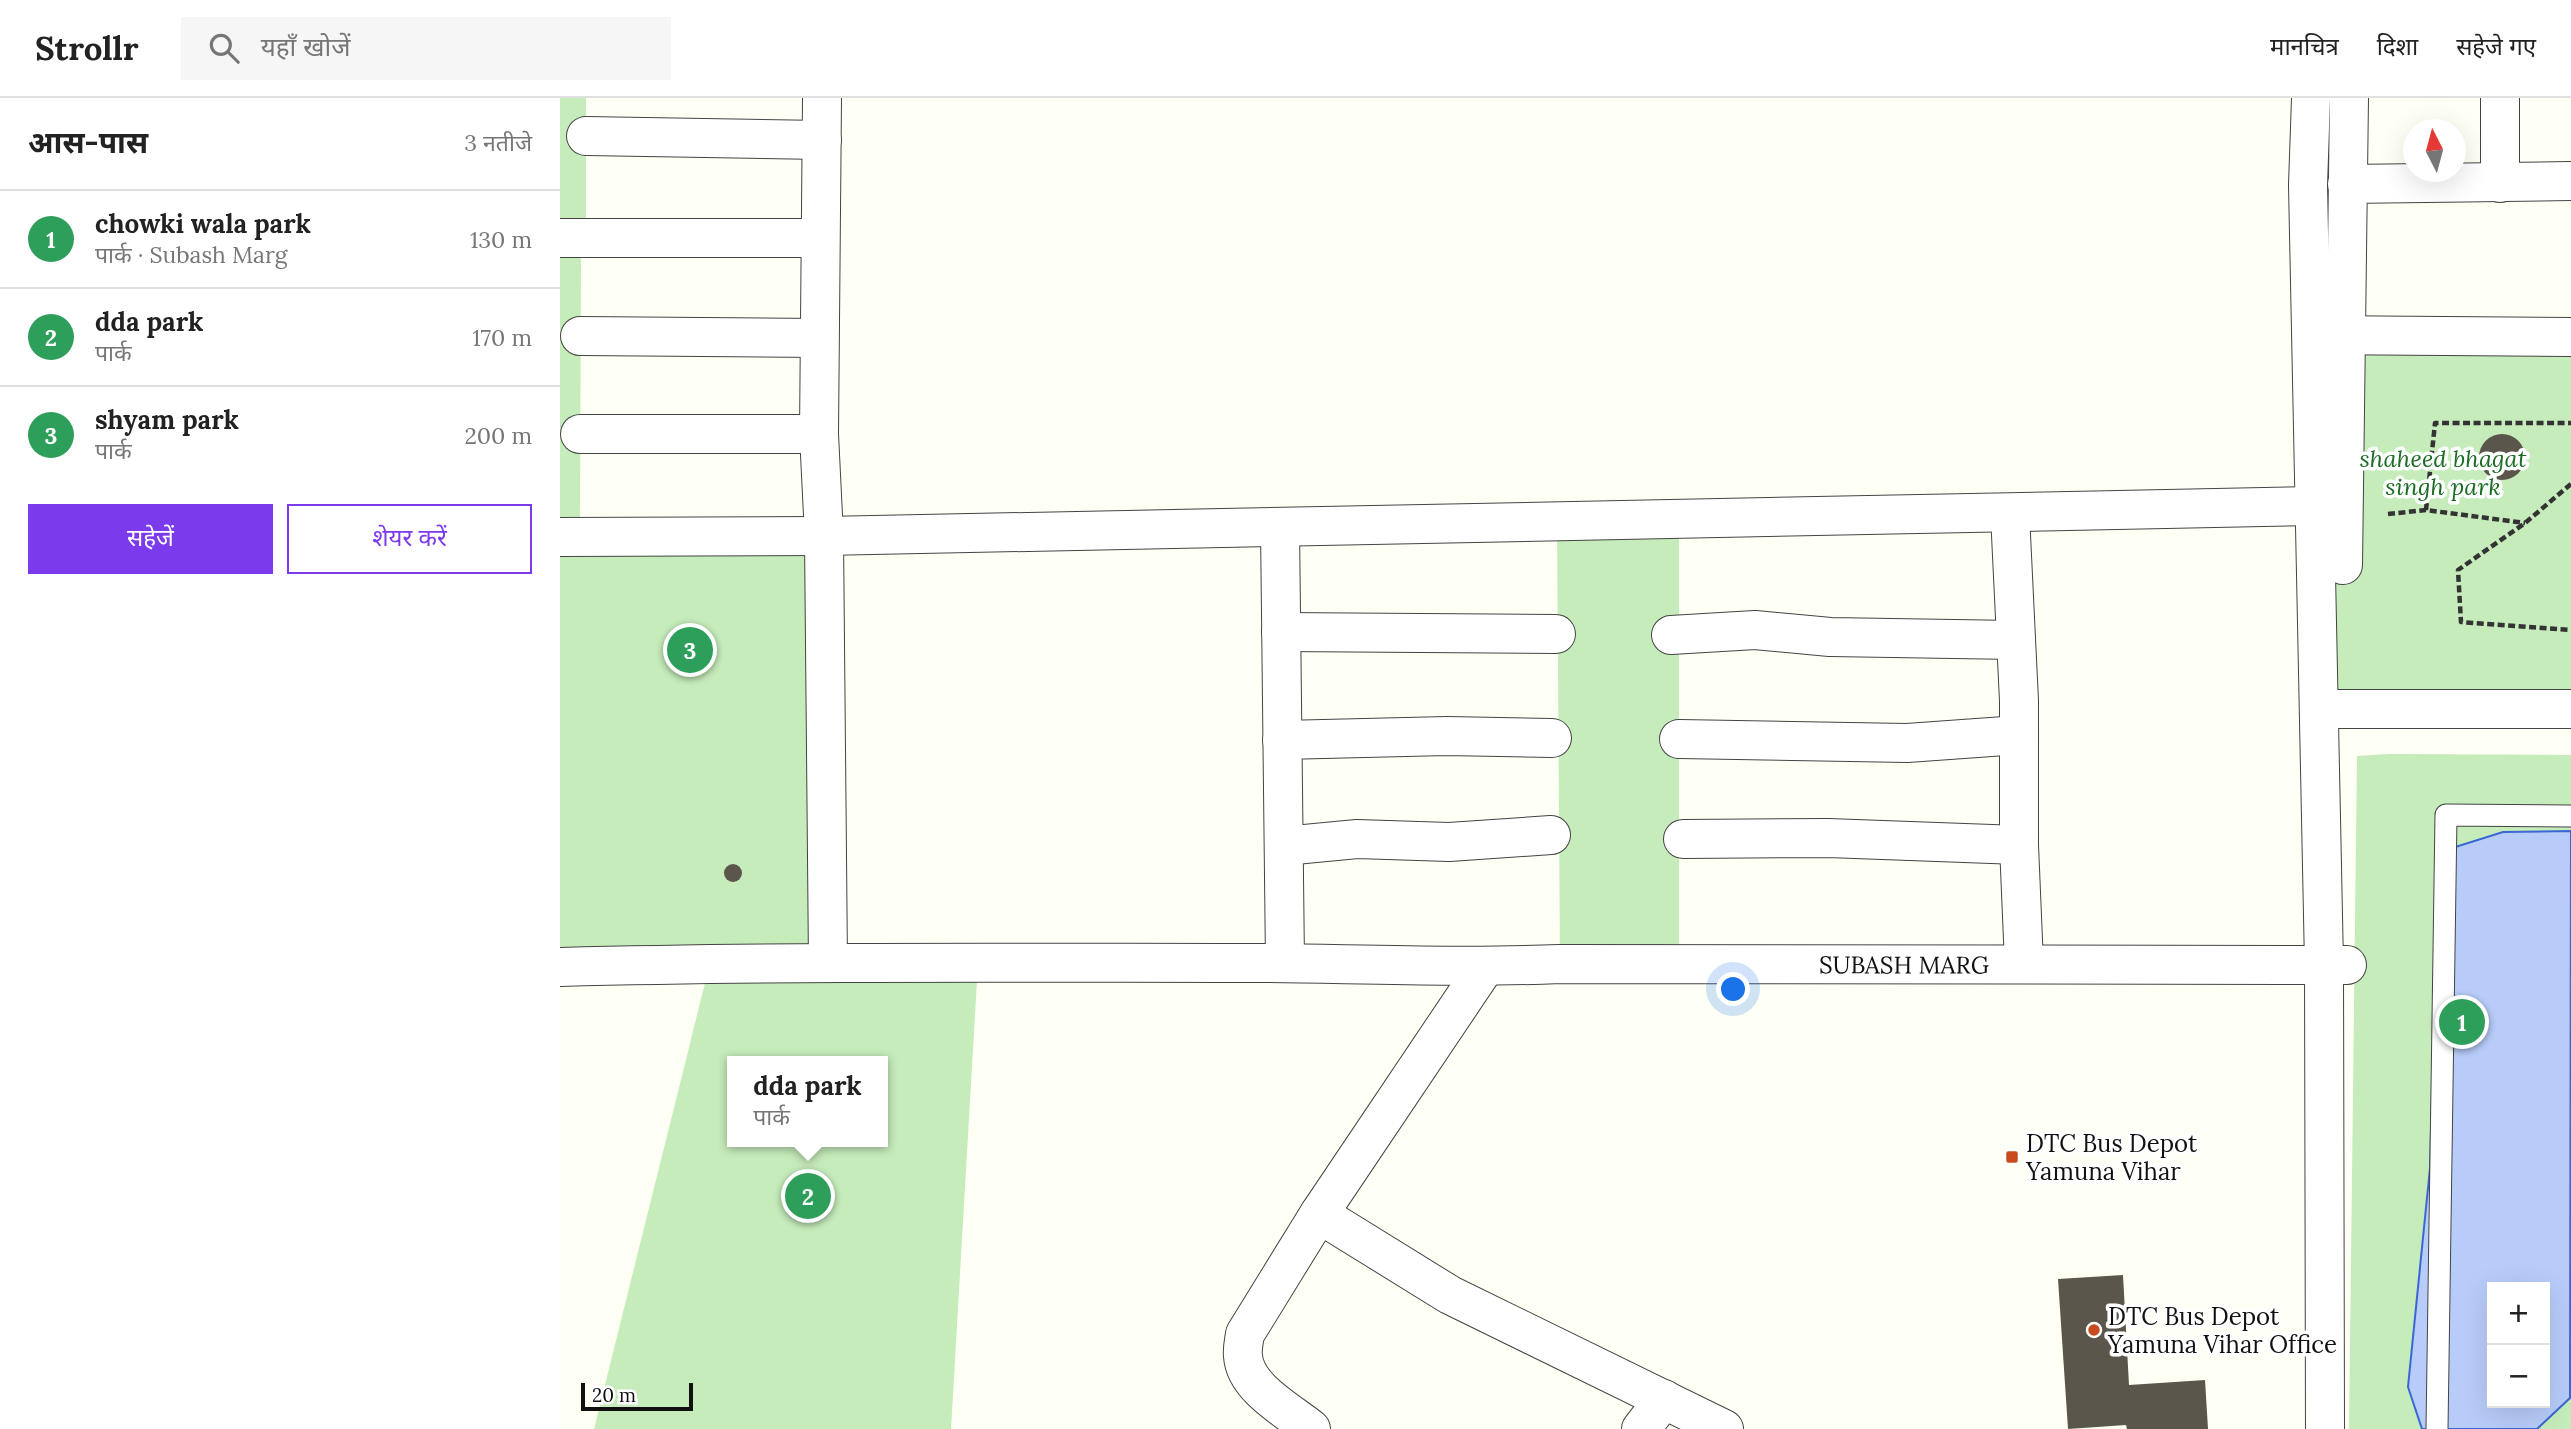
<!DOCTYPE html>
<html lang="hi">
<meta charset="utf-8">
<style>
body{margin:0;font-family:Lora,"Noto Sans Devanagari",serif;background:#f6f6f6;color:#222}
.controls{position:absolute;right:21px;bottom:21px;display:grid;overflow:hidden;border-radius:0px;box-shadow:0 7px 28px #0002}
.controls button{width:63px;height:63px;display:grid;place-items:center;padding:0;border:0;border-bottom:2px solid #e0e0e0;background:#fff;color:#222;font:35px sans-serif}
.compass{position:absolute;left:1843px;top:21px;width:63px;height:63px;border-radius:50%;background:#fff;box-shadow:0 7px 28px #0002;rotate:354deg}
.scale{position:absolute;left:21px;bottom:18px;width:112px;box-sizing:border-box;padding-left:7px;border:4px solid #111;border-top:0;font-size:19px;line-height:24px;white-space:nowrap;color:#111;-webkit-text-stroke:5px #fff;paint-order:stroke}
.you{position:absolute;left:1174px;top:892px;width:24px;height:24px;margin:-18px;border:5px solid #fff;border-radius:50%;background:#1a73e8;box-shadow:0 0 0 10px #1a73e833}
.badge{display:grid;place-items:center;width:46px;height:46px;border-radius:50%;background:#7c3aed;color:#fff;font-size:23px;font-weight:700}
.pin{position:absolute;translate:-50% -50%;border:4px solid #fff;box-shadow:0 2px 7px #0006}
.popup{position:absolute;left:167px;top:958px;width:161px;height:91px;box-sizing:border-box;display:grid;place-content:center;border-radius:0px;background:#fff;filter:drop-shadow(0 2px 5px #0005);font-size:23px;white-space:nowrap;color:#767676}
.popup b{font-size:26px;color:#222}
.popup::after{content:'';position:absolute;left:50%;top:100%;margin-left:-14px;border:14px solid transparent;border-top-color:#fff}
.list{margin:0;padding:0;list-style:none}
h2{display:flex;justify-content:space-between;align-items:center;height:91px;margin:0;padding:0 28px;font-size:30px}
h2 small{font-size:23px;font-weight:400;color:#767676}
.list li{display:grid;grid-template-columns:46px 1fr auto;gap:21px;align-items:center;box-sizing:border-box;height:98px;padding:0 28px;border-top:2px solid #e0e0e0}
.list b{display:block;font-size:26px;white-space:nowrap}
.list p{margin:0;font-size:23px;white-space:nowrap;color:#767676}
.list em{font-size:23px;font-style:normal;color:#767676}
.actions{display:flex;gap:14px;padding:21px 28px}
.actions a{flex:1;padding:16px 0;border:2px solid #7c3aed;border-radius:0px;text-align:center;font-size:24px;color:#7c3aed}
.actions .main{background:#7c3aed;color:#fff}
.icon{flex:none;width:38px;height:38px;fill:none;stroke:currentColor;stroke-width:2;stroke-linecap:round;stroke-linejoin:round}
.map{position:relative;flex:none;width:2011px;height:1331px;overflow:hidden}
header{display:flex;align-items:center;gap:42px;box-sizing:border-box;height:98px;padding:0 35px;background:#fff;border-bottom:2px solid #e0e0e0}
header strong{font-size:33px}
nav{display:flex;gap:38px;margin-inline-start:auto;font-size:24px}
.search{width:490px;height:63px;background:#f6f6f6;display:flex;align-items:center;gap:18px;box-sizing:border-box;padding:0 24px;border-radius:0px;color:#767676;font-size:26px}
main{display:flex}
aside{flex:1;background:#fff}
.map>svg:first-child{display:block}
</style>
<header>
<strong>Strollr</strong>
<div class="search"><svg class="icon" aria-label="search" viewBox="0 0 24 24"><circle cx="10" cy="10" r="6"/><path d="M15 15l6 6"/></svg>यहाँ खोजें</div>
<nav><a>मानचित्र</a><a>दिशा</a><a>सहेजे गए</a></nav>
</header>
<main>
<aside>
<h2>आस-पास<small>3 नतीजे</small></h2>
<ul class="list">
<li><span class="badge" style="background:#2e9e5b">1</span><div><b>chowki wala park</b><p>पार्क · Subash Marg</p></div><em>130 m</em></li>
<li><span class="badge" style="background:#2e9e5b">2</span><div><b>dda park</b><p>पार्क</p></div><em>170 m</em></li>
<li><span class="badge" style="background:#2e9e5b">3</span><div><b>shyam park</b><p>पार्क</p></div><em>200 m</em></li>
</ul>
<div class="actions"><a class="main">सहेजें</a><a>शेयर करें</a></div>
</aside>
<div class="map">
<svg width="2011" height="1331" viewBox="0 0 2011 1331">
<rect width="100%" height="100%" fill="#fefff5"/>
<!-- green -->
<g fill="#c6ecbb" fill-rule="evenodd">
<rect x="0" y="0" width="26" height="129"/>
<polygon points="0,150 21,151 20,422 0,423"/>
<polygon points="1752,242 2011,247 2011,610 1764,609"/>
<polygon points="1119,421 1119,866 1000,866 997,424"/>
<path d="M264 438 254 865H418L391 1331H34L150 865 0 858V439ZM173 963H323V1044H173Z"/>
<path d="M1829 656 2011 657V1331H1789L1797 658ZM1932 1189H1985V1305H1932Z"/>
</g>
<!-- water -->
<path fill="#b7ccf9" stroke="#3a67d4" stroke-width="2" fill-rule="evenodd" d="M2011 733 2010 1300 1977 1331H1862L1848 1289 1870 1070 1876 841 1892 750 1943 734ZM1932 1189H1985V1305H1932Z"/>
<!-- building -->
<g fill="#5a564c">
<circle cx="1942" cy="359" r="23"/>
<circle cx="173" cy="775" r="9"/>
<polygon points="1563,1177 1569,1287 1645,1282 1648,1331 1567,1331 1566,1327 1508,1331 1498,1181"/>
</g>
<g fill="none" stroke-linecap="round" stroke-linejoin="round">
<!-- service casing -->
<g stroke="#444" stroke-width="23">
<polyline id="service" points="1877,1331 1886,717 2011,718"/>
</g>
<!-- minor casing -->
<g stroke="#444" stroke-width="40">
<g id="minor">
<polyline points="262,0 259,336 264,438 268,865"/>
<polyline points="26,38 262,42"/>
<polyline points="1940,85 1940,0"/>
<polyline points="1787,86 2011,83"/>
<polyline points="0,140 259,140"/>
<polyline points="1754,237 2011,239"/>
<polyline points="20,238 259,240"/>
<polyline points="20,336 259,336"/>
<polyline points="1450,416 1459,603 1459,747 1464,866"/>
<polyline points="720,429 725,865"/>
<polyline points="0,439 264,438 1756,408"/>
<polyline points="721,534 996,536"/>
<polyline points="1111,537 1195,532 1270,539 1456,542"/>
<polyline points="1759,611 2011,611"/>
<polyline points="1119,641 1347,645 1459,637"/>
<polyline points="722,642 887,638 992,640"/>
<polyline points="1123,741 1268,740 1459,747"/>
<polyline points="724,748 797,741 889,744 991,737"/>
<path id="s1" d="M0 869C235 863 469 865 704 865 803 866 902 870 1000 866L1787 867"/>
<polyline points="759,1116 890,1197 1164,1331"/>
<path d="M751 1331C729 1313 685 1290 683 1258 682 1251 684 1243 685 1236L759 1116 925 869"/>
<polyline points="1081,1331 1104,1301"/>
</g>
</g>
<!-- tertiary casing -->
<g stroke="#444" stroke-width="40">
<g id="tertiary">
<polyline points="1751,0 1748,87 1764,866 1765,1331"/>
<polyline points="1783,467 1789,0"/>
</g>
</g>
<!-- path -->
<g stroke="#333" stroke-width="4.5" stroke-dasharray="7 3.5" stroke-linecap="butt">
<polyline points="2011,386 1965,425 1898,472 1901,524 2011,532"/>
<polyline points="1866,412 1875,325 2011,325"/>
<polyline points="1828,416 1866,412 1965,425"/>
</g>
<!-- service -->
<use href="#service" stroke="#fff" stroke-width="21"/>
<!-- minor -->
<use href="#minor" stroke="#fff" stroke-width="38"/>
<!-- tertiary -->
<use href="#tertiary" stroke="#fff" stroke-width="38"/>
</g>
<!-- markers -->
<g fill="#c94c21" stroke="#fff" stroke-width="2.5">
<rect x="1445" y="1052" width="14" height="14" rx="3.5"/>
<circle cx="1534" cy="1232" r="7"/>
</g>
<g text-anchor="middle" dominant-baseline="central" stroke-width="7" stroke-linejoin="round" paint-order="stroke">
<!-- park labels -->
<g font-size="24" font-style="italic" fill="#1c6d24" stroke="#fff">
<text x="1883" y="360">shaheed bhagat<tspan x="1883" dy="28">singh park</tspan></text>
</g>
<!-- street labels -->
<g font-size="24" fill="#111" stroke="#fff">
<text stroke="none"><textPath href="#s1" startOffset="1344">SUBASH MARG</textPath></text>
</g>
<!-- poi labels -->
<g font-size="24" fill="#111" stroke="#fff" text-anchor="start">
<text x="1466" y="1045">DTC Bus Depot<tspan x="1466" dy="28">Yamuna Vihar</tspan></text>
<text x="1548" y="1218">DTC Bus Depot<tspan x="1548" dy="28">Yamuna Vihar Office</tspan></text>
</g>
</g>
</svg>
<div class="controls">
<button>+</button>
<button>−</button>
</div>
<svg class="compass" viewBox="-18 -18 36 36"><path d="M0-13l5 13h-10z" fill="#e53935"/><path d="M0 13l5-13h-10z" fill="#767676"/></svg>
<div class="scale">20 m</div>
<div class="you"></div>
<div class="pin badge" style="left:1902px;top:924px;background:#2e9e5b">1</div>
<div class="pin badge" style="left:248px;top:1098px;background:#2e9e5b">2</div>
<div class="popup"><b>dda park</b>पार्क</div>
<div class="pin badge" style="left:130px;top:552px;background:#2e9e5b">3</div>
</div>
</main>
